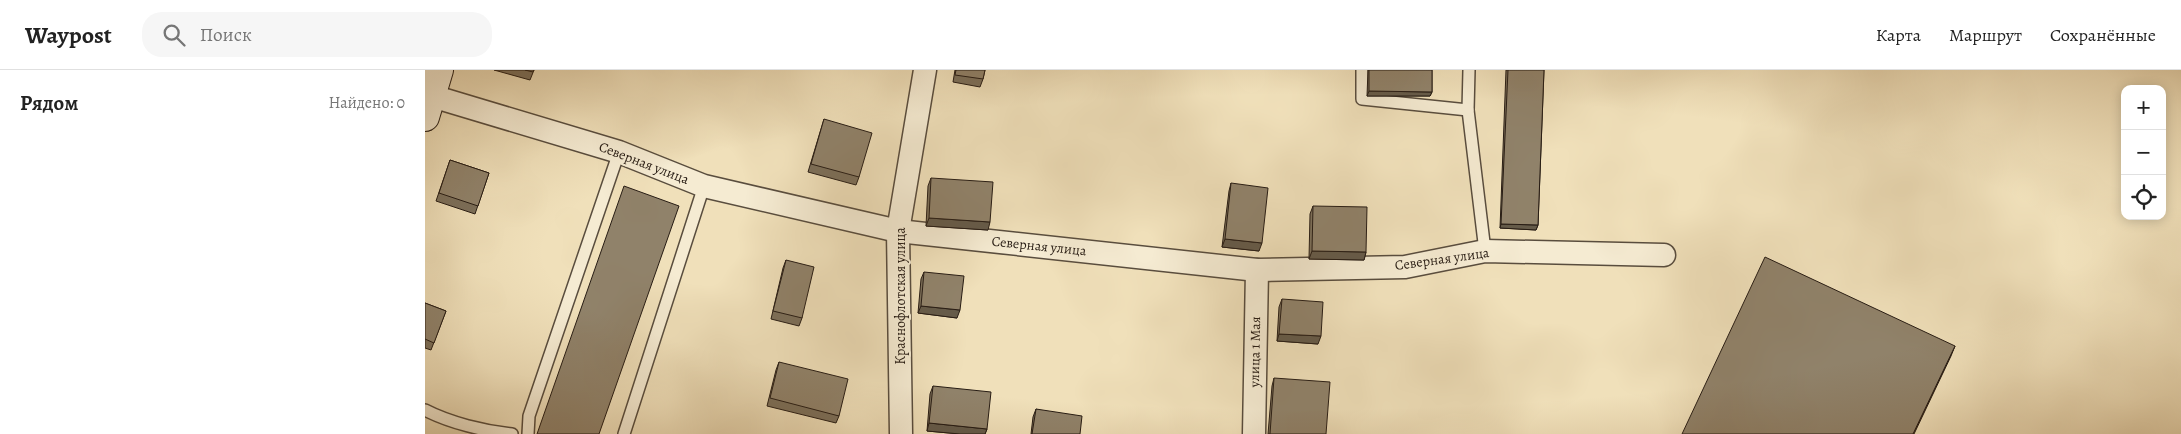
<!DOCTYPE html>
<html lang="ru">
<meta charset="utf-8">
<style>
body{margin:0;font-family:Alegreya,serif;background:#f6f6f6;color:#222}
.controls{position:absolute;right:15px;top:15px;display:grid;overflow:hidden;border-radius:10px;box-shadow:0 2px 12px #0003}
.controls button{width:45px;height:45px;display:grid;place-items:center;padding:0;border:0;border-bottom:1px solid #e0e0e0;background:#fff;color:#222;font:25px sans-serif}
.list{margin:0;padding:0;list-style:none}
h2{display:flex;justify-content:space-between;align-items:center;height:65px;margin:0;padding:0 20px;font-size:21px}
h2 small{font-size:16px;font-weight:400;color:#767676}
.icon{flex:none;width:28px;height:28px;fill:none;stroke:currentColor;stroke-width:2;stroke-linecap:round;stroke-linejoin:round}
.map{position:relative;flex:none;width:1756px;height:364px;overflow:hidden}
header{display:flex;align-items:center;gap:30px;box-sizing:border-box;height:70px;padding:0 25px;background:#fff;border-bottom:1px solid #e0e0e0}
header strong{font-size:24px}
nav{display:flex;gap:28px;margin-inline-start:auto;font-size:18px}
.search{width:350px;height:45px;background:#f6f6f6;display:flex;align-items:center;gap:12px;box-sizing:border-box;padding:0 18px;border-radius:20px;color:#767676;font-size:19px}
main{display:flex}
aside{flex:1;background:#fff}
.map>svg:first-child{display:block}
</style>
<header>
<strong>Waypost</strong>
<div class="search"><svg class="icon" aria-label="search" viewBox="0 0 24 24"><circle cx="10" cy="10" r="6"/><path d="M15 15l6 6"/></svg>Поиск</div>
<nav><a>Карта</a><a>Маршрут</a><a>Сохранённые</a></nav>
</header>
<main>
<aside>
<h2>Рядом<small>Найдено: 0</small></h2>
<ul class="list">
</ul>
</aside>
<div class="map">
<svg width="1756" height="364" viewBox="0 0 1756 364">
<rect width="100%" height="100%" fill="#f0e0ba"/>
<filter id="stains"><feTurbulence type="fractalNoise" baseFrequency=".004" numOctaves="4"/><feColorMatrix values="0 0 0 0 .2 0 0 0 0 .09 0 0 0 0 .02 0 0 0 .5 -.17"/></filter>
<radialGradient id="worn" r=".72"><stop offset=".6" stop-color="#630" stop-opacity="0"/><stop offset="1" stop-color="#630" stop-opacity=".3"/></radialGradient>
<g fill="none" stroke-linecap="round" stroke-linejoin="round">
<!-- service casing -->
<g stroke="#594d3e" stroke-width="14">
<g id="service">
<polyline points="937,0 937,29 1043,40"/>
<polyline points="1044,0 1043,40 1060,181"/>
<path d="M0 340C25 353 59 361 87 364"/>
<polyline points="103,364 104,346 194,82"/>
<polyline points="199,364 279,116"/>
</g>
</g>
<!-- minor casing -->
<g stroke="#594d3e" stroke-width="25">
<g id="minor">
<polyline points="7,26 194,82 279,116 473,161 832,200 980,197 1060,181 1239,185"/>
<polyline points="476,364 473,161 500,0"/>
<polyline points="829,364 832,200"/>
</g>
</g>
<!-- secondary casing -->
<g stroke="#271c14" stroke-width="30">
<polyline id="secondary" points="0,47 14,0"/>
</g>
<!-- service -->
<use href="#service" stroke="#f5ebd2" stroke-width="11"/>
<!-- minor -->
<use href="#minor" stroke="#f5ebd2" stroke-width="22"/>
<!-- secondary -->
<use href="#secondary" stroke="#f5ebd2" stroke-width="28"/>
</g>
<!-- wall -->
<g fill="#7c705b" stroke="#271c14">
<polygon points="69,0 109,0 105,10"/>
<polygon points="530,0 560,0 558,9 555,17 528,12"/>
<polygon points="943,0 1007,0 1007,22 1005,26 942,26"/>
<polygon points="1081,0 1119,0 1113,155 1111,160 1075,158"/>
<polygon points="399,49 434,107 431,115 383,102"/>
<polygon points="25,90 64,103 50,144 11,131"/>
<polygon points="506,108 563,160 501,156 503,116"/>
<polygon points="806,113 834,181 797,177 804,121"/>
<polygon points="888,136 941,182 939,190 884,189 885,144"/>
<polygon points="361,190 377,248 374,256 346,249 358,198"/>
<polygon points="499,202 532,248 493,243 496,209"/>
<polygon points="857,229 893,274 852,271 854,237"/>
<polygon points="0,233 21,241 6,280 0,278"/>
<polygon points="354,292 414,346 411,353 342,336 351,300"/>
<polygon points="849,308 901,364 843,364 847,316"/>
<polygon points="508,316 562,359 560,364 535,364 502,361 505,324"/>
<polygon points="611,339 655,364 606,364 608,347"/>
</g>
<!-- shaded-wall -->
<g fill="#655b4a" stroke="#271c14">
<polygon points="944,21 1007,22 1005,26 942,26"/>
<polygon points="504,148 565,152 563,160 501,156"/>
<polygon points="1076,154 1113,155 1111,160 1075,158"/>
<polygon points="800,169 837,173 834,181 797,177"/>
<polygon points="887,181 941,182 939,190 884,189"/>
<polygon points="496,236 535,240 532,248 493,243"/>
<polygon points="854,264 896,266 893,274 852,271"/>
<polygon points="1530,276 1526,286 1489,364 1488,364"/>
<polygon points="504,353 562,359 560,364 535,364 502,361"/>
</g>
<!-- building -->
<g fill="#90826a" stroke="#271c14">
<polygon points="100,0 109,0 108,2"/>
<polygon points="531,0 560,0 558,9 530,5"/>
<polygon points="944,0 1007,0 1007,22 944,21"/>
<polygon points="1083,0 1119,0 1113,155 1076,154"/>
<polygon points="399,49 447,63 434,107 386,94"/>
<polygon points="25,90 64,103 53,136 14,123"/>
<polygon points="506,108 568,112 565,152 504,148"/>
<polygon points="806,113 843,118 837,173 800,169"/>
<polygon points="199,116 254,136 174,364 112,364"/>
<polygon points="888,136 942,137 941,182 887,181"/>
<polygon points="1340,187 1530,276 1488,364 1257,364"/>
<polygon points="361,190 389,197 377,248 348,241"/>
<polygon points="499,202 539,206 535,240 496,236"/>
<polygon points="857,229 898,232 896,266 854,264"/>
<polygon points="0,233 21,241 9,273 0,269"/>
<polygon points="354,292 423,309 414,346 345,328"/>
<polygon points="849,308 905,312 901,364 845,364"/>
<polygon points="508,316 566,322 562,359 504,353"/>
<polygon points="611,339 657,346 655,364 607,364"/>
</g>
<g text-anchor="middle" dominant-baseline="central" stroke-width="4" stroke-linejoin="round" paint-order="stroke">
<!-- street labels -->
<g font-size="14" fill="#271c14" stroke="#f5ebd2">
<text transform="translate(219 93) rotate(21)">Северная улица</text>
<text transform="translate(614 176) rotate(6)">Северная улица</text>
<text transform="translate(1017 189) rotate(-8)">Северная улица</text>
<text transform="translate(475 226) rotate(-90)">Краснофлотская улица</text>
<text transform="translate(830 282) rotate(-89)">улица 1 Мая</text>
</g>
</g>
<rect width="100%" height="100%" filter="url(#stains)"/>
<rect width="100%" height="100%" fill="url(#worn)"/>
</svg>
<div class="controls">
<button>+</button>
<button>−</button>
<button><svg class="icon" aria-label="locate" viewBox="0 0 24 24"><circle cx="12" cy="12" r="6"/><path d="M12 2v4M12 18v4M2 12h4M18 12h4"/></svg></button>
</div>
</div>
</main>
